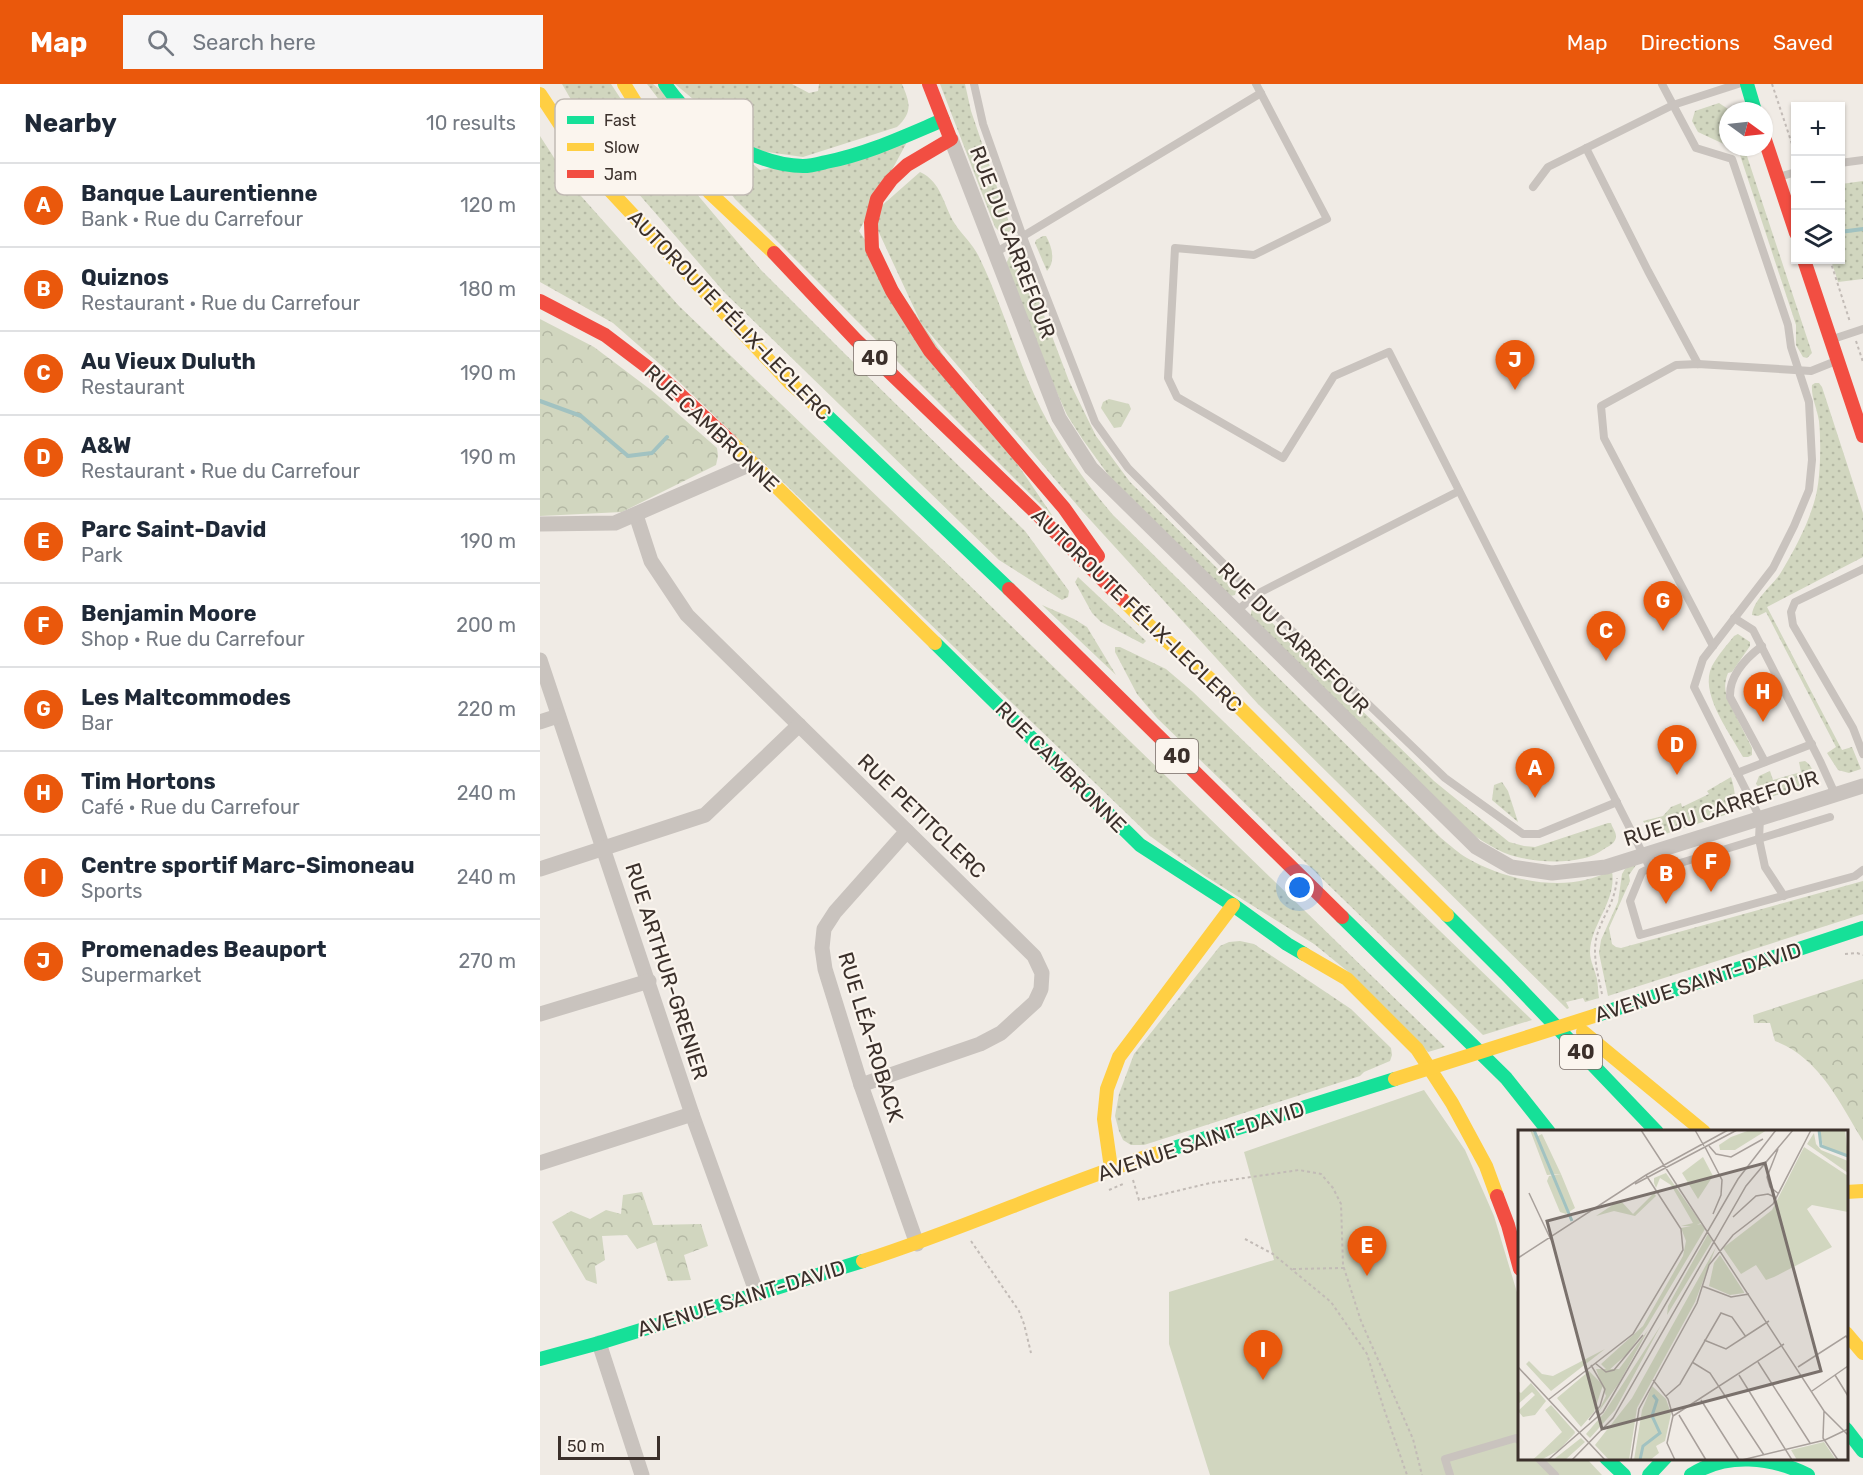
<!DOCTYPE html>
<meta charset="utf-8">
<style>
body{margin:0;font-family:Rubik,sans-serif;background:#f6f6f7;color:#1f2937}
.controls{position:absolute;right:18px;top:18px;display:grid;overflow:hidden;border-radius:0px;box-shadow:0 2px 4px #0004}
.controls button{width:54px;height:54px;display:grid;place-items:center;padding:0;border:0;border-bottom:2px solid #e0e1e3;background:#fff;color:#1f2937;font:30px sans-serif}
.compass{position:absolute;left:1179px;top:18px;width:54px;height:54px;border-radius:50%;background:#fff;box-shadow:0 2px 4px #0004;rotate:105deg}
.scale{position:absolute;left:18px;bottom:15px;width:102px;box-sizing:border-box;padding-left:6px;border:3px solid #3b302b;border-top:0;font-size:16px;line-height:21px;white-space:nowrap;color:#3b302b;-webkit-text-stroke:4px #fbf5ee;paint-order:stroke}
.you{position:absolute;left:760px;top:804px;width:21px;height:21px;margin:-15px;border:4px solid #fff;border-radius:50%;background:#1a73e8;box-shadow:0 0 0 9px #1a73e833}
.badge{display:grid;place-items:center;width:39px;height:39px;border-radius:50%;background:#ea580c;color:#fff;font-size:20px;font-weight:700}
.pin{position:absolute;translate:-50% -50px;filter:drop-shadow(0 2px 3px #0008)}
.pin::after{content:'';position:absolute;top:32px;width:21px;height:18px;background:inherit;clip-path:polygon(0 0,100% 0,50% 100%)}
.list{margin:0;padding:0;list-style:none}
h2{display:flex;justify-content:space-between;align-items:center;height:78px;margin:0;padding:0 24px;font-size:26px}
h2 small{font-size:20px;font-weight:400;color:#747a83}
.list li{display:grid;grid-template-columns:39px 1fr auto;gap:18px;align-items:center;box-sizing:border-box;height:84px;padding:0 24px;border-top:2px solid #e0e1e3}
.list b{display:block;font-size:22px;white-space:nowrap}
.list p{margin:0;font-size:20px;white-space:nowrap;color:#747a83}
.list em{font-size:20px;font-style:normal;color:#747a83}
.icon{flex:none;width:33px;height:33px;fill:none;stroke:currentColor;stroke-width:2;stroke-linecap:round;stroke-linejoin:round}
.map{position:relative;flex:none;width:1323px;height:1391px;overflow:hidden}
header{display:flex;align-items:center;gap:36px;box-sizing:border-box;height:84px;padding:0 30px;background:#ea580c;color:#fff}
header strong{font-size:28px}
nav{display:flex;gap:33px;margin-inline-start:auto;font-size:21px}
.search{width:420px;height:54px;background:#f6f6f7;display:flex;align-items:center;gap:15px;box-sizing:border-box;padding:0 21px;border-radius:0px;color:#747a83;font-size:22px}
main{display:flex}
aside{flex:1;background:#fff}
.map>svg:first-child{display:block}
</style>
<header>
<strong>Map</strong>
<div class="search"><svg class="icon" aria-label="search" viewBox="0 0 24 24"><circle cx="10" cy="10" r="6"/><path d="M15 15l6 6"/></svg>Search here</div>
<nav><a>Map</a><a>Directions</a><a>Saved</a></nav>
</header>
<main>
<aside>
<h2>Nearby<small>10 results</small></h2>
<ul class="list">
<li><span class="badge">A</span><div><b>Banque Laurentienne</b><p>Bank · Rue du Carrefour</p></div><em>120 m</em></li>
<li><span class="badge">B</span><div><b>Quiznos</b><p>Restaurant · Rue du Carrefour</p></div><em>180 m</em></li>
<li><span class="badge">C</span><div><b>Au Vieux Duluth</b><p>Restaurant</p></div><em>190 m</em></li>
<li><span class="badge">D</span><div><b>A&amp;W</b><p>Restaurant · Rue du Carrefour</p></div><em>190 m</em></li>
<li><span class="badge">E</span><div><b>Parc Saint-David</b><p>Park</p></div><em>190 m</em></li>
<li><span class="badge">F</span><div><b>Benjamin Moore</b><p>Shop · Rue du Carrefour</p></div><em>200 m</em></li>
<li><span class="badge">G</span><div><b>Les Maltcommodes</b><p>Bar</p></div><em>220 m</em></li>
<li><span class="badge">H</span><div><b>Tim Hortons</b><p>Café · Rue du Carrefour</p></div><em>240 m</em></li>
<li><span class="badge">I</span><div><b>Centre sportif Marc-Simoneau</b><p>Sports</p></div><em>240 m</em></li>
<li><span class="badge">J</span><div><b>Promenades Beauport</b><p>Supermarket</p></div><em>270 m</em></li>
</ul>
</aside>
<div class="map">
<svg width="1323" height="1391" viewBox="0 0 1323 1391">
<defs>
<pattern id="grass-dots" width="8" height="8" patternUnits="userSpaceOnUse" patternTransform="scale(1.5)"><rect width="8" height="8" fill="#d1d6bf"/><path d="M2 2h.1M6 6h.1" fill="none" stroke="#b4b8a4" stroke-width="1.8" stroke-linecap="round"/></pattern>
<pattern id="forest-crowns" width="20" height="18" patternUnits="userSpaceOnUse" patternTransform="scale(1.5)"><rect width="20" height="18" fill="#d1d6bf"/><path d="M2 6a3 3 0 1 1 6 0M12 15a3 3 0 1 1 6 0" fill="none" stroke="#b4b8a4"/></pattern>
</defs>
<rect width="100%" height="100%" fill="#f0ebe5"/>
<!-- grass -->
<g fill="url(#grass-dots)">
<polygon points="22,0 71,0 96,38 221,186 304,269 485,447 529,507 528,513 522,516 459,476 185,209 97,108 33,19"/>
<polygon points="107,0 113,0 220,86 367,58 319,147 514,434 195,115"/>
<path d="M135 0H252L269 9 278 7 279 0H362C370 19 373 28 357 43L263 73 214 66Z"/>
<polygon points="400,0 425,0 431,27 471,144 471,147 468,149 462,150 455,143"/>
<polygon points="1179,19 1191,27 1188,27 1188,62 1158,48 1152,37 1155,27"/>
<polygon points="0,52 33,103 139,222 423,495 905,963 888,968 811,890 774,860 665,792 610,752 130,289 73,239 0,198"/>
<polygon points="1191,63 1204,63 1272,269 1267,274 1263,273 1256,261 1256,241 1199,68"/>
<path d="M380 88C402 98 403 121 415 140 422 151 433 160 439 173 463 222 477 276 501 325 521 364 545 398 573 431L901 754C910 761 918 769 927 774 959 793 1008 805 1045 796 1054 794 1063 790 1072 787 1077 817 1051 839 1050 868 1050 877 1055 886 1057 895 1058 901 1058 908 1059 914L1045 918 1043 914 1026 918 1029 924 1027 925 718 620 543 428 381 239 335 140 338 125Z"/>
<polygon points="1323,97 1323,195 1298,198 1291,176 1300,176 1301,100"/>
<path d="M503 152H506C512 163 516 177 507 187L495 159 496 156Z"/>
<polygon points="474,170 482,173 529,297 556,352 590,398 694,501 696,506 695,511 690,512 580,407 543,356 527,331 513,300 466,180 470,171"/>
<path d="M1275 299H1279L1282 303 1323 429V473L1227 523 1302 666 1312 663 1321 685 1309 689 1298 686 1287 669 1296 663 1226 528 1218 532 1212 531C1213 516 1232 502 1240 490 1254 467 1268 441 1275 415 1281 395 1281 357 1279 337 1277 324 1271 313 1272 301Z"/>
<polygon points="538,493 606,557 603,560 561,538 552,529 535,498"/>
<polygon points="502,521 534,535 547,543 576,591"/>
<path d="M715 524 719 526 894 697 969 758 984 762 995 763 1068 739H1071C1072 743 1076 748 1076 752 1076 759 1069 762 1064 765 1043 782 995 779 970 771 951 764 935 752 918 741L710 534 712 525Z"/>
<path d="M1198 550 1210 558V562L1192 588 1188 589C1184 599 1185 605 1187 614L1212 664V671L1208 673H1203L1200 668C1188 646 1159 608 1172 582 1178 571 1187 561 1194 552Z"/>
<polygon points="575,563 580,563 626,585 653,608 992,936 943,951 617,634 597,610 575,568"/>
<path d="M1265 677C1274 683 1274 690 1271 700L1231 713 1224 709 1216 700 1219 692 1230 687 1233 696 1261 688 1259 678Z"/>
<path d="M1191 693C1195 707 1198 717 1188 730L1119 752 1111 750 1103 737 1123 732 1131 723 1141 719 1142 723 1169 710 1167 707Z"/>
<polygon points="962,698 968,707 978,738 952,716 954,701"/>
<polygon points="1092,781 1096,781 1089,791 1090,797 1069,844 1072,860 1076,863 1081,864 1323,797 1323,830 1068,912 1059,869 1061,856 1078,818 1082,790 1085,785"/>
<polygon points="700,857 714,860 811,925 851,964 852,971 850,977 824,988 820,992 604,1061 591,1061 583,1056 579,1047 575,1032 579,1010 594,970 680,862 689,858"/>
</g>
<!-- forest -->
<g fill="url(#forest-crowns)">
<polygon points="0,235 54,263 111,306 177,364 178,372 176,381 82,428 0,432"/>
<polygon points="569,315 589,320 591,325 581,343 574,344 561,324 563,318"/>
<path d="M1323 895V1057C1300 1019 1279 973 1235 957L1230 939H1214L1213 931Z"/>
<polygon points="102,1108 113,1141 161,1140 168,1162 144,1171 151,1196 128,1197 116,1158 97,1165 87,1151 62,1152 65,1176 55,1182 57,1200 46,1196 12,1138 31,1127 50,1135 66,1126 81,1130 83,1111"/>
</g>
<!-- park -->
<polygon fill="#d1d6bf" points="884,1006 925,1066 954,1132 979,1215 980,1374 1047,1375 1062,1391 670,1391 629,1260 629,1208 734,1176 704,1068"/>
<g fill="none" stroke-linecap="round" stroke-linejoin="round">
<!-- stream -->
<g stroke="#a1c2c1" stroke-width="4">
<polyline points="1300,148 1323,145"/>
<polyline points="0,317 41,332 88,372 112,369 127,353"/>
</g>
<!-- path -->
<g stroke="#c2bbb6" stroke-width="2" stroke-dasharray="3 3" stroke-linecap="butt">
<polyline points="1232,0 1256,72"/>
<polyline points="1290,176 1310,238"/>
<polyline points="1316,257 1323,278"/>
<polyline points="1305,870 1317,869 1323,871"/>
<path d="M1062 910C1058 890 1051 868 1058 848 1065 828 1075 818 1077 794"/>
<polyline points="593,1096 599,1116 670,1099 759,1086 781,1090 793,1104 801,1120 803,1181 821,1237 873,1355 882,1391"/>
<polyline points="569,1106 583,1100"/>
<polyline points="705,1155 733,1170 791,1218 827,1270 843,1322 867,1391"/>
<polyline points="431,1157 479,1227 484,1240 491,1269"/>
<polyline points="753,1185 804,1184"/>
</g>
<!-- lane -->
<g stroke="#c9c3be" stroke-width="8">
<polyline points="434,0 443,40 483,153 555,338 588,384 715,511 905,694 983,750 999,750 1077,718"/>
<polyline points="716,0 787,135 714,171 635,164 628,294 637,313 743,374 794,292 849,268 1110,784 1102,788 1090,817 1100,851 1315,792 1323,786"/>
<polyline points="1122,0 1156,64 1192,75 1248,241 1251,263 1269,318 1272,376 1269,406 1254,442 1233,484 1163,575 1154,603 1220,734 1219,755 1225,783 1244,812"/>
<polyline points="1046,64 1108,187 1158,280"/>
<polyline points="1300,79 1323,76"/>
<polyline points="1239,93 1256,88"/>
<polyline points="993,103 1008,83 1133,21 1198,0"/>
<polyline points="455,169 721,9"/>
<polyline points="1293,255 1323,245"/>
<polyline points="1323,485 1255,518 1251,528 1253,541 1313,644 1323,670"/>
<polyline points="697,527 715,511 919,407"/>
<polyline points="1194,534 1213,546 1280,677 1295,710"/>
<polyline points="1173,562 1064,354 1061,322 1136,281 1158,280 1271,287 1296,277"/>
<path d="M1222 562C1206 574 1189 591 1190 613L1225 678"/>
<polyline points="1197,689 1272,660"/>
<polyline points="1110,784 1124,784 1290,733"/>
<polyline points="998,1374 1015,1391"/>
<polyline points="910,1391 905,1375 976,1354 980,1357"/>
</g>
<!-- street -->
<g stroke="#c9c3be" stroke-width="15">
<polyline points="411,55 519,334 551,384 936,763 971,783 1012,789 1066,783 1323,702"/>
<polyline points="96,431 111,477 147,531 494,872 502,889 501,905 495,918 461,949 440,960 321,1001"/>
<polyline points="0,440 75,439 213,379"/>
<polyline points="0,576 152,1030 217,1210"/>
<polyline points="0,638 18,632"/>
<polyline points="367,747 295,828 284,845 282,864 285,885 321,1001 377,1160"/>
<polyline points="0,785 165,731 259,641"/>
<polyline points="0,930 109,897"/>
<polyline points="0,1079 152,1030"/>
<polyline points="59,1259 102,1391"/>
</g>
<!-- fast -->
<g stroke="#16e098" stroke-width="14">
<path d="M125 0C142 25 163 44 189 59 211 71 237 82 263 82 271 82 278 80 286 78 327 70 365 52 403 36"/>
<polyline points="1207,0 1215,27"/>
<polyline points="280,325 469,505"/>
<polyline points="395,559 600,761 693,821 747,860 764,870"/>
<polyline points="907,831 965,889 1117,1048"/>
<polyline points="802,833 966,994 1009,1048"/>
<polyline points="1057,931 1323,844"/>
<polyline points="621,1068 855,995"/>
<polyline points="0,1275 59,1259 323,1177"/>
<polyline points="1306,1345 1323,1367"/>
<polyline points="1066,1374 1084,1391"/>
<polyline points="1109,1391 1125,1374"/>
<path d="M1151 1391C1187 1368 1231 1373 1268 1391"/>
</g>
<!-- slow -->
<g stroke="#ffcf43" stroke-width="14">
<polyline points="84,0 103,31 170,109 234,169"/>
<polyline points="0,10 48,83 250,299 280,325"/>
<polyline points="191,358 395,559"/>
<polyline points="582,515 602,535 677,601 907,831"/>
<polyline points="764,870 807,895 877,965 912,1019 946,1082 957,1112"/>
<polyline points="1043,948 1164,1048"/>
<polyline points="571,1084 564,1035 567,1005 579,973 693,821"/>
<polyline points="1306,1108 1323,1107"/>
<path d="M323 1177C424 1145 520 1100 621 1068"/>
<polyline points="1306,1249 1323,1269"/>
</g>
<!-- jam -->
<g stroke="#f24e42" stroke-width="14">
<polyline points="389,0 409,51"/>
<polyline points="1224,53 1256,149"/>
<polyline points="411,55 367,81 351,96 337,115 331,139 332,165 352,207 390,267 524,424 558,472"/>
<polyline points="234,169 316,256 494,427 582,515"/>
<polyline points="1264,176 1323,352"/>
<polyline points="0,217 65,251 123,295 191,358"/>
<polyline points="469,505 802,833"/>
<polyline points="957,1112 968,1141 980,1185"/>
</g>
<!-- slow-bridge -->
<polyline stroke="#ffcf43" stroke-width="14" points="855,995 1057,931"/>
</g>
<g text-anchor="middle" dominant-baseline="central" stroke-width="4.5" stroke-linejoin="round" paint-order="stroke">
<!-- shield labels -->
<g fill="#fbf5ee" stroke="#756b66" stroke-width="1.5">
<rect x="314" y="257" width="42" height="34" rx="4.5"/>
<rect x="616" y="655" width="42" height="34" rx="4.5"/>
<rect x="1020" y="951" width="42" height="34" rx="4.5"/>
</g>
<g font-size="20" font-weight="bold" fill="#3b302b">
<text x="335" y="274">40</text>
<text x="637" y="672">40</text>
<text x="1041" y="968">40</text>
</g>
<!-- street labels -->
<g font-size="21" fill="#3b302b" stroke="#fbf5ee">
<text transform="translate(473 158) rotate(69)">RUE DU CARREFOUR</text>
<text transform="translate(190 231) rotate(46)">AUTOROUTE FÉLIX-LECLERC</text>
<text transform="translate(172 344) rotate(43)">RUE CAMBRONNE</text>
<text transform="translate(597 526) rotate(44)">AUTOROUTE FÉLIX-LECLERC</text>
<text transform="translate(754 554) rotate(45)">RUE DU CARREFOUR</text>
<text transform="translate(521 683) rotate(45)">RUE CAMBRONNE</text>
<text transform="translate(1181 724) rotate(-18)">RUE DU CARREFOUR</text>
<text transform="translate(382 732) rotate(44)">RUE PETITCLERC</text>
<text transform="translate(127 887) rotate(72)">RUE ARTHUR-GRENIER</text>
<text transform="translate(1158 898) rotate(-18)">AVENUE SAINT-DAVID</text>
<text transform="translate(331 953) rotate(73)">RUE LÉA-ROBACK</text>
<text transform="translate(661 1057) rotate(-18)">AVENUE SAINT-DAVID</text>
<text transform="translate(201 1214) rotate(-17)">AVENUE SAINT-DAVID</text>
</g>
</g>
<!-- overview -->
<g transform="translate(978 1046)">
<rect width="330" height="330" fill="#f0ebe5"/>
<path d="M12 0 20 6 24 4 43 44 29 45ZM148 43 183 93 176 96H163L175 93 153 55 142 48 138 58 136 53V48ZM136 63 138 66 117 86 96 81 78 86 102 70 115 84ZM183 94 187 99 129 196 110 223 90 241 83 234 125 196 165 126 168 111 163 98ZM190 104 194 111 149 185 150 176ZM198 117 177 172 119 278 111 330H91L77 315 114 268ZM202 125 226 162V163L212 165 191 156 196 133ZM143 195 97 280 72 308 68 304 86 283ZM130 200 101 253 79 284 88 266 78 239H101ZM87 219 33 261 8 234 11 231 24 244 35 246ZM71 241 85 255 76 282 63 297 39 268ZM13 253 28 271 17 285 5 287 0 281 17 265 14 262 0 274V261L3 263ZM33 275 57 302V303L41 320 23 330 57 302 54 300 17 328 44 302 27 280ZM63 308 67 312 47 330H35Z" fill="#d1d6bf"/>
<path d="M232 0H249L217 20H202L201 15 213 7ZM296 3 298 14 303 20 330 31V43L289 14ZM185 27 195 46 180 69 164 43ZM43 44 57 78 48 84 42 82 29 51 31 46ZM134 256 148 269 153 284 147 311 138 316 141 323 132 330H116L124 280ZM54 299 57 302 38 319 23 330H14Z" fill="#d1d6bf"/>
<path d="M306 312 318 330H279L273 320Z" fill="#d1d6bf"/>
<path d="M301 0H327L330 25 305 16ZM286 17 330 46V82L294 75 289 79 314 117 256 147 248 150 238 135 223 144 205 118 254 80Z" fill="#d1d6bf"/>
<path fill="none" stroke="#a1c2c1" stroke-width="3" d="M16 0 54 91M301 0 303 16 330 26M122 330 125 316 142 303 134 286 139 270 135 265"/>
<path fill="none" stroke="#a8a09b" stroke-width="1.5" d="M123 0 306 281 330 305M177 0 186 16M191 16 198 24 213 27 245 9M187 17 204 50 203 65 195 84M260 19 249 47 252 57 261 64M117 54 219 0M11 63 33 110M215 87 238 66 250 64 259 68M0 128 128 45 210 0M184 156 213 167 231 164M186 210 208 219 251 191M174 232 192 243 246 325M240 232 292 313M77 233 88 242 96 240 125 205M0 237 87 330M280 237 328 206 330 209M221 245 274 330M317 245 330 266M135 250 150 269 155 286 149 313 157 330M294 261 330 236M148 266 162 254 203 183 214 187 228 207M30 270 115 204 165 120 163 99 128 45M183 270 221 330M306 281 305 308 320 330M161 285 188 330M155 286 266 214M71 290 82 276 87 259 73 235M30 330 85 282 220 49 258 0M54 330 95 288 228 56 275 0M113 330 121 279 179 173 191 135 215 105 255 74 293 0M224 330 307 310 330 299"/>
<path fill="#7a716c" fill-opacity="0.15" stroke="#7a716c" stroke-width="3" d="M247 33 303 241 84 299 29 91Z"/>
<rect width="330" height="330" fill="none" stroke="#3b302b" stroke-width="3"/>
</g>
<!-- legend -->
<rect x="15" y="15" width="198" height="96" rx="9" fill="#fbf5ee" stroke="#c1bab4" stroke-width="1.5"/>
<rect x="27" y="32" width="27" height="8" fill="#16e098"/>
<rect x="27" y="59" width="27" height="8" fill="#ffcf43"/>
<rect x="27" y="86" width="27" height="8" fill="#f24e42"/>
<g font-size="16" fill="#3b302b">
<text x="64" y="42">Fast</text>
<text x="64" y="69">Slow</text>
<text x="64" y="96">Jam</text>
</g>
</svg>
<div class="controls">
<button>+</button>
<button>−</button>
<button><svg class="icon" aria-label="layers" viewBox="0 0 24 24"><path d="M12 4l9 5-9 5-9-5zM3 14l9 5 9-5"/></svg></button>
</div>
<svg class="compass" viewBox="-18 -18 36 36"><path d="M0-13l5 13h-10z" fill="#e53935"/><path d="M0 13l5-13h-10z" fill="#747a83"/></svg>
<div class="scale">50 m</div>
<div class="you"></div>
<div class="pin badge" style="left:995px;top:714px">A</div>
<div class="pin badge" style="left:1126px;top:820px">B</div>
<div class="pin badge" style="left:1066px;top:577px">C</div>
<div class="pin badge" style="left:1137px;top:691px">D</div>
<div class="pin badge" style="left:827px;top:1192px">E</div>
<div class="pin badge" style="left:1171px;top:808px">F</div>
<div class="pin badge" style="left:1123px;top:547px">G</div>
<div class="pin badge" style="left:1223px;top:638px">H</div>
<div class="pin badge" style="left:723px;top:1296px">I</div>
<div class="pin badge" style="left:975px;top:306px">J</div>
</div>
</main>
